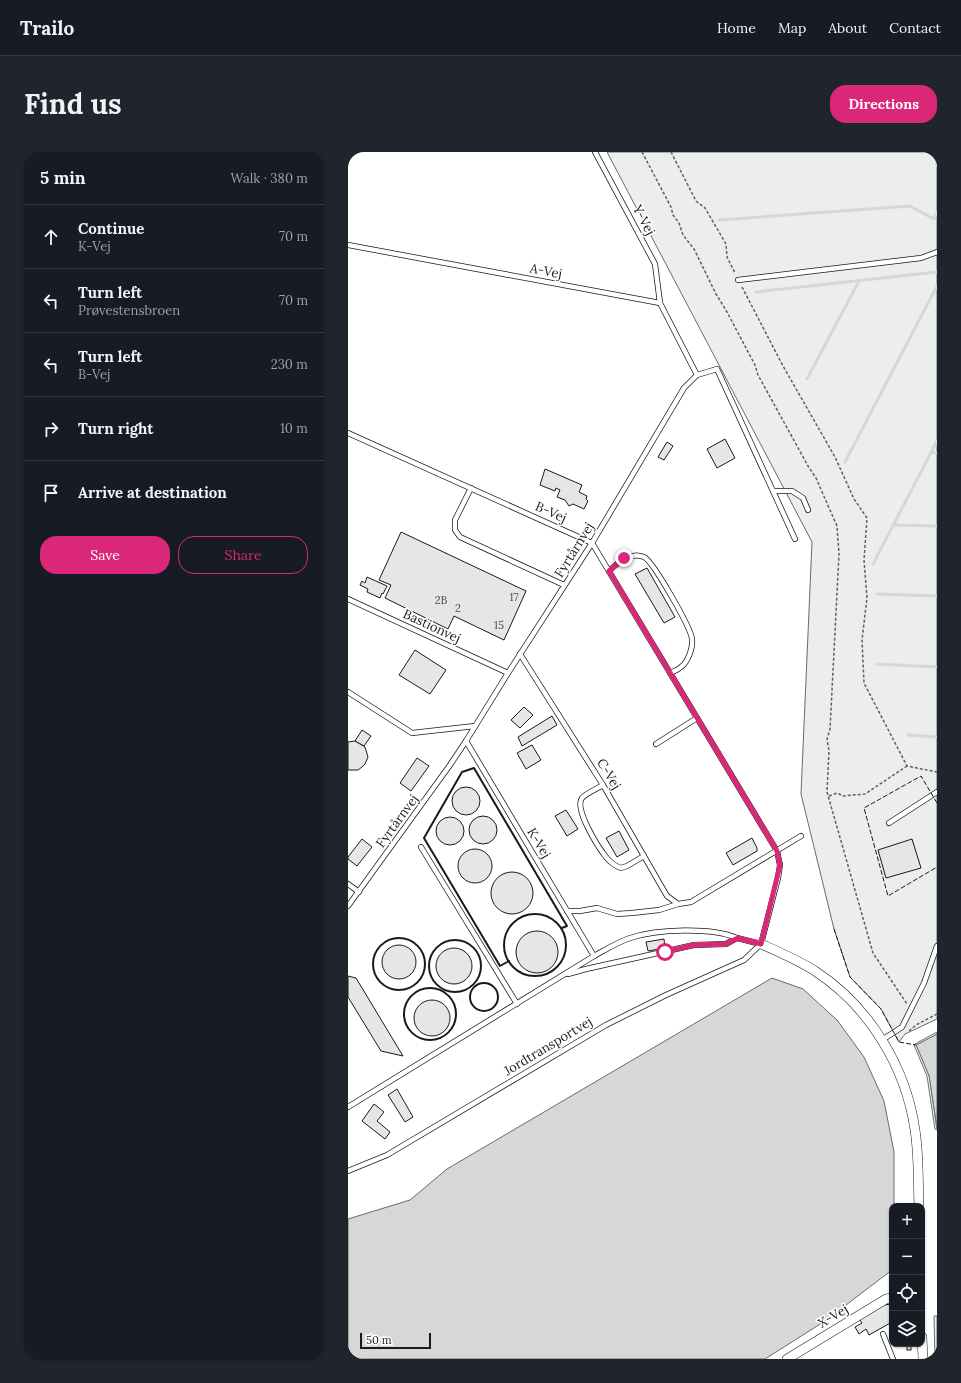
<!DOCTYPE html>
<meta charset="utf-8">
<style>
body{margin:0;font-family:Lora,serif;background:#20242c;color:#f1f3f6}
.controls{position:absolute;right:12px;bottom:12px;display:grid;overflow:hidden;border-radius:8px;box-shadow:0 1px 3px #0004}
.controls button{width:36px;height:36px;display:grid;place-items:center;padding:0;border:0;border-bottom:1px solid #363941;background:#171b24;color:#f1f3f6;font:20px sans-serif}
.scale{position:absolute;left:12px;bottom:10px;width:71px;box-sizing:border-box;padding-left:4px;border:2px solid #1a1a1a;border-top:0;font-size:11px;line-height:14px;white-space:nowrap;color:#1a1a1a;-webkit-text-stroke:3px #fff;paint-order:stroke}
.stop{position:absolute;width:12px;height:12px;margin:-9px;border:3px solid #db2777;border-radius:50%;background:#fff}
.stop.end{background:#db2777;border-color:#fff;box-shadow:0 1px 4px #0008}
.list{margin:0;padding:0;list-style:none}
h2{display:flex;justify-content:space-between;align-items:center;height:52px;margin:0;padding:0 16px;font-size:17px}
h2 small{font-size:13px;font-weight:400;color:#9ea1a6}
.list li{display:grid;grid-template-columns:26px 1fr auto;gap:12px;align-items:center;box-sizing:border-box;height:64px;padding:0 16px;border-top:1px solid #363941}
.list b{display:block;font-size:15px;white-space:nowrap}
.list p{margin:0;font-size:13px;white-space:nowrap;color:#9ea1a6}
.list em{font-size:13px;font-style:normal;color:#9ea1a6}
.actions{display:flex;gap:8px;padding:12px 16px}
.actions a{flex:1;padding:9px 0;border:1px solid #db2777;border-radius:16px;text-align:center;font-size:14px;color:#db2777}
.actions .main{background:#db2777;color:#fff}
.icon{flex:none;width:22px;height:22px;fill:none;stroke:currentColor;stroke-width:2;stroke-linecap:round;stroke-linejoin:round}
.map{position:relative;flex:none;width:589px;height:1207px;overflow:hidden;border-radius:16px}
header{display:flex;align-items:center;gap:24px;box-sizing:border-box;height:56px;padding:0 20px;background:#171b24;border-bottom:1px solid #363941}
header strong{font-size:19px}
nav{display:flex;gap:22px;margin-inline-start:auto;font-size:14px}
.intro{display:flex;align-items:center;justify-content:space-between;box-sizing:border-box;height:96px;padding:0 24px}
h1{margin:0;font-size:28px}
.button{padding:10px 18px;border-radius:16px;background:#db2777;color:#fff;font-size:14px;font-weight:700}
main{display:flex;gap:24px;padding:0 24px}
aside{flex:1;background:#171b24;border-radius:16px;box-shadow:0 1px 3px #0004}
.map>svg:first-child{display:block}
</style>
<header>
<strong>Trailo</strong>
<nav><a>Home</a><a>Map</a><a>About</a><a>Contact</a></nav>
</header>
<div class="intro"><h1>Find us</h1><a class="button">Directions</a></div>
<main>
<aside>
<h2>5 min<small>Walk · 380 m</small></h2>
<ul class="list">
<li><svg class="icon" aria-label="ahead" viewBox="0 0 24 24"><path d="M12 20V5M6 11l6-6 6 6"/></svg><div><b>Continue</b><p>K-Vej</p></div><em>70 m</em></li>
<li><svg class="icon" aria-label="left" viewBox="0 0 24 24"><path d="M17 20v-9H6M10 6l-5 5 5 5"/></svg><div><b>Turn left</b><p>Prøvestensbroen</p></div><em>70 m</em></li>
<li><svg class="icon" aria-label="left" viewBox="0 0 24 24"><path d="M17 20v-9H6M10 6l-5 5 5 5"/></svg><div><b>Turn left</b><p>B-Vej</p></div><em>230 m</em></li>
<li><svg class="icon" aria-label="right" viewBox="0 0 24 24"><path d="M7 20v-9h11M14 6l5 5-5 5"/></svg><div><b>Turn right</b></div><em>10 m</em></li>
<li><svg class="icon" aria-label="arrive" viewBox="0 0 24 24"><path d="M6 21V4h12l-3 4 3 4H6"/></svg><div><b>Arrive at destination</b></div></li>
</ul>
<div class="actions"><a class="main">Save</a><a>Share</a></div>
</aside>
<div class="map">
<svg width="589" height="1207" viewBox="0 0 589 1207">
<rect width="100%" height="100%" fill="#fff"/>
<!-- green -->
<g fill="#ededed" stroke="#6a6a6a">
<polygon points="259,0 589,0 589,867 557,882 551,890 533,857 502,825 486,777 453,642 464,390"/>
<polygon points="586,1164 589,1164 589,1207 587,1207"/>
</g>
<!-- water -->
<g fill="#d7d7d7" stroke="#6a6a6a">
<polygon points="424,826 455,837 489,868 516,905 536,949 546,1000 546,1054 544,1054 544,1118 477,1169 417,1207 0,1207 0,1067 62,1048 99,1017"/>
<polygon points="589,882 589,976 581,924 568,893"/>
</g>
<!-- pier -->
<polygon fill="#fff" stroke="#6a6a6a" points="589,880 589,882 568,893 581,924 589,978 587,977 579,924 566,893 567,892"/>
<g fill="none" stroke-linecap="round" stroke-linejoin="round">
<!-- stream -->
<g stroke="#d7d7d7" stroke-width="3">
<polyline points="588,0 589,14"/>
<polyline points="371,68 562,54 586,67 589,60"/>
<polyline points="408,140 589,120"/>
<polyline points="459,227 511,129"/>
<polyline points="583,300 589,301"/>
<polyline points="497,310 589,134"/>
<polyline points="546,373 589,374"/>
<polyline points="525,412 589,289"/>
<polyline points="529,442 589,444"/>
<polyline points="529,512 589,515"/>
<polyline points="560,583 589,585"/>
</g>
</g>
<!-- building -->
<g fill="#e6e6e6" stroke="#1a1a1a">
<polygon points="377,287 387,306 369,316 359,297"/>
<polygon points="319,290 325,294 316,308 310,305"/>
<polygon points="197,317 234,333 231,340 239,344 238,347 240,349 236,357 225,352 221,354 217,348 209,345 212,338 208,336 207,339 192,333"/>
<polygon points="53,380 178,439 156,488 106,464 100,477 37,446 43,433 31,428"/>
<polygon points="299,416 327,465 316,471 287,422"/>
<polygon points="19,425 39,434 35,442 34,441 32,446 19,440 20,437 12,433 14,429 17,431"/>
<polygon points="67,498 98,518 82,542 51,523"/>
<polygon points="176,555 185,563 172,576 163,568"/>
<polygon points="204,564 209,573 174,594 170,585"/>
<polygon points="14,578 23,584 16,594 7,589"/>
<polygon points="7,589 17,595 20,605 17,612 14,615 10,618 0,618 0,590"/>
<polygon points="184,593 193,608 178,617 169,601"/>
<polygon points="69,606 81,614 63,639 52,631"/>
<circle cx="118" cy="649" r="14"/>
<polygon points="218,658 230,677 219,684 207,664"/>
<circle cx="135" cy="678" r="14"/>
<circle cx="102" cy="679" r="14"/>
<polygon points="271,679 281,698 269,705 258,686"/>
<polygon points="404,686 409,696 409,699 385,713 378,701"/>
<polygon points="14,687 24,695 9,714 0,707 0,705"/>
<polygon points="564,687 573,716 538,726 530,698"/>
<circle cx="127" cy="714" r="17"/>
<circle cx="164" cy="741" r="21"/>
<circle cx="189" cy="800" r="21"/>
<polygon points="316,787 317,796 300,799 298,790"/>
<circle cx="51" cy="810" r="17"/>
<circle cx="106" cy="814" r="18"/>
<polygon points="0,824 8,826 55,904 33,899 0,845"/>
<circle cx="84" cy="866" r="18"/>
<polygon points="49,937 65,965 57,970 40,943"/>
<polygon points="26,952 36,960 29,969 42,980 37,987 14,969"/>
<polygon points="544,1152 544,1170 521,1183 518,1177 511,1182 507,1175 514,1171 511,1167 535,1153"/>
<rect x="559" y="1192" width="4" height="6"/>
</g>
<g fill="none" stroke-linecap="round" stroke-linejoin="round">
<!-- service casing -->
<g stroke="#1a1a1a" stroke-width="6">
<g id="service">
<polyline points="247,0 307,112 312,151"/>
<polyline points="0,93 312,151 349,223"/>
<polyline points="390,128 573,106 589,100"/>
<polyline points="0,281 244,391 429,699 432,713 430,726 413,792"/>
<polyline points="123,336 107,368 107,378 112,385 216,433"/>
<polyline points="425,339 444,339 455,346 460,358"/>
<path d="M261 419C270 411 282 399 296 405 305 409 343 476 344 487 345 496 340 510 333 515 330 518 326 519 322 521"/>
<polyline points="0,447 160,521"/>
<polyline points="172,502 255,633 319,744 330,752"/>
<polyline points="0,540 64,581 127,574"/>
<path d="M118 589 246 804C257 798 270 790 282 786 310 777 363 775 389 786"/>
<polyline points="308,592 349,566"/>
<path d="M255 633C250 636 237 642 234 646 226 657 250 695 258 705 262 710 267 714 273 716L279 714 296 704"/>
<polyline points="541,671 589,640"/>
<polyline points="73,695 169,852"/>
<polyline points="0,732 11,740"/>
<polyline points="0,754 102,613 118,589 160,521 244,391 336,236 349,223 369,217 447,387"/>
<polyline points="219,759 232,759 249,756 269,762 284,761 311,758 330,752 343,750 453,684"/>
<polyline points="220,822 238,817 346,793 378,792 389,786 413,792"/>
<polyline points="534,888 554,875 576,831 589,794"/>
<polyline points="0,955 246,804"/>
<polyline points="0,1019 39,1003 258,873 318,843 396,808 413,792"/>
<polyline points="535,1182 545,1207"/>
</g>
</g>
<!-- minor casing -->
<g stroke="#1a1a1a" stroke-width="10">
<g id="minor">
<path d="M413 792C431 800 450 808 467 819 521 854 558 915 567 978 571 1003 570 1029 571 1054"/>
<polyline points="574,1185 575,1207"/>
<polyline points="439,1207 538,1147 544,1146"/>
</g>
</g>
<!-- path -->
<g stroke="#5f5f5f" stroke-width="1.5" stroke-dasharray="3 2" stroke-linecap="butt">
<polyline points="294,0 323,55 325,63 331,71 335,83 346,97 368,142 379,160 407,213 410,223 460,314 468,326 489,374 491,402 482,577 479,587 481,598 479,640 525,801 559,852"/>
<polyline points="323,0 348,49 357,56 378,92 379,105 387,121"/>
<polyline points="394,135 435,214 487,305 506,347 519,366 516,408 519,446 514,488 516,531 559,614 589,620"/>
<polyline points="481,644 489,641 495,644 517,642 559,614"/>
<polyline points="561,879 568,873 589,862"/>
</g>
<!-- service -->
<use href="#service" stroke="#fff" stroke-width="4.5"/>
<!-- minor -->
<use href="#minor" stroke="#fff" stroke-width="9"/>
<!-- fence -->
<g stroke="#1a1a1a" stroke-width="1" stroke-dasharray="5 2" stroke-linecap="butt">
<polyline points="589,651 573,624 516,656 540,744 589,715"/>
<polyline points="486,777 502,825 533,857 551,890 568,893"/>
</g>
<!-- wall -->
<g stroke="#1a1a1a" stroke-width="2">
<circle cx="187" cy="793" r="31"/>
<circle cx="51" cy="812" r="26"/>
<circle cx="107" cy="814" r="26"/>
<polyline points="161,809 152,814 76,686 114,620 126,616 219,774 214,776"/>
<circle cx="136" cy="845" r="14"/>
<circle cx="82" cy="862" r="26"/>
</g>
</g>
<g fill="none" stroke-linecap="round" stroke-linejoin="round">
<!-- route -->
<polyline stroke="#db2777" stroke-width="5" points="276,406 261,419 429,699 432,713 413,792 390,786 378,792 346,793 317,800"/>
</g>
<g text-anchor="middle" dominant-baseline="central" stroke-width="3" stroke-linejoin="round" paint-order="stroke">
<!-- number labels -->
<g font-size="11" fill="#4d4d4d">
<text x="166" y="445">17</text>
<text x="93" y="448">2B</text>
<text x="110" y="456">2</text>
<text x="151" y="473">15</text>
</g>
<!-- street labels -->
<g font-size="13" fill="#1a1a1a" stroke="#fff">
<text transform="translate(296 68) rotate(62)">Y-Vej</text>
<text transform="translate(198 119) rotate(11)">A-Vej</text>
<text transform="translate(203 360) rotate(24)">B-Vej</text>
<text transform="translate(226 398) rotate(-58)">Fyrtårnvej</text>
<text transform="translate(84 474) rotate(25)">Bastionvej</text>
<text transform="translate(261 622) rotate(59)">C-Vej</text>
<text transform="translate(49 669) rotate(-54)">Fyrtårnvej</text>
<text transform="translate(191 691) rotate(59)">K-Vej</text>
<text transform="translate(200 894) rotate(-31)">Jordtransportvej</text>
<text transform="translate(485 1164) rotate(-31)">X-Vej</text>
</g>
</g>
</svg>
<div class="controls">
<button>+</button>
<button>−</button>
<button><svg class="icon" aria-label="locate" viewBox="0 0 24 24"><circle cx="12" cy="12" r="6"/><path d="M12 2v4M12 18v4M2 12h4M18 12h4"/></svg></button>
<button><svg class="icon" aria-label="layers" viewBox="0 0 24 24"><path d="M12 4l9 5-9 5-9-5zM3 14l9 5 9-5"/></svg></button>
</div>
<div class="scale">50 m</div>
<div class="stop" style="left:317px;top:800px"></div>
<div class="stop end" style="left:276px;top:406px"></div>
</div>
</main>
